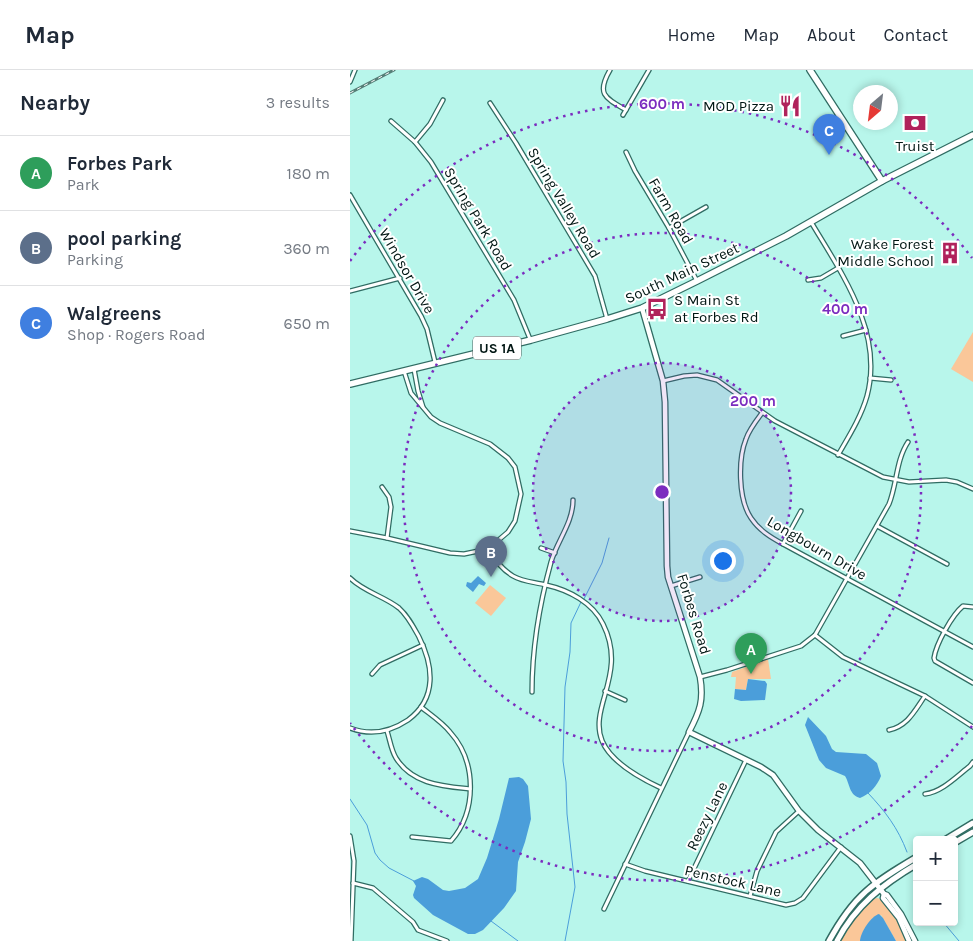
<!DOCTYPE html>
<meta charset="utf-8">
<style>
body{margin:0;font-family:Karla,sans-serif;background:#f6f6f7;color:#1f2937}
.controls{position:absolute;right:15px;bottom:15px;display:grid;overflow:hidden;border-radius:5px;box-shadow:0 2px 8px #0003}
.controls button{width:45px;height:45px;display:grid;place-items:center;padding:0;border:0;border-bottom:1px solid #e0e1e3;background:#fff;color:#1f2937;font:25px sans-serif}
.compass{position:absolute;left:503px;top:15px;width:45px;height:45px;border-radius:50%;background:#fff;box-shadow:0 2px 8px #0003;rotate:208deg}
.you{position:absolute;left:372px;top:490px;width:18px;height:18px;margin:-12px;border:4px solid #fff;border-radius:50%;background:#1a73e8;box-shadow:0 0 0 8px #1a73e833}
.badge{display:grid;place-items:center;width:32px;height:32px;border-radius:50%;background:#b0225b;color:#fff;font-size:16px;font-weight:700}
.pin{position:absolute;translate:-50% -41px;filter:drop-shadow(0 1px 2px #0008)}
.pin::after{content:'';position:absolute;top:26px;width:18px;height:15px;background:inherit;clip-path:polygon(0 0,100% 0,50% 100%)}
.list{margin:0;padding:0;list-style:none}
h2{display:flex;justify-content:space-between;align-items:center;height:65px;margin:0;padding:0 20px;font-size:21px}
h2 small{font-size:16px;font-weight:400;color:#747a83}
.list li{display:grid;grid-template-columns:32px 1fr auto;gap:15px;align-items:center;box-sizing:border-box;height:75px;padding:0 20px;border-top:1px solid #e0e1e3}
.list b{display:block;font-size:19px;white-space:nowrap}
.list p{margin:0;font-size:16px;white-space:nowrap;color:#747a83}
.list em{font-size:16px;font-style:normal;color:#747a83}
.map{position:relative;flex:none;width:623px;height:871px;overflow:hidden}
header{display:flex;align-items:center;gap:30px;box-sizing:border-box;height:70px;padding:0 25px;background:#fff;border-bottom:1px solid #e0e1e3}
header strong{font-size:24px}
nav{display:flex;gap:28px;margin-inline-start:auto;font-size:18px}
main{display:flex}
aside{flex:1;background:#fff}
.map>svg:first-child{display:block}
</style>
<header>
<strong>Map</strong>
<nav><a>Home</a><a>Map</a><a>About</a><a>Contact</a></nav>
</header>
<main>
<aside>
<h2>Nearby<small>3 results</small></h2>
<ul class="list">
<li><span class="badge" style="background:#2e9e5b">A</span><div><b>Forbes Park</b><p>Park</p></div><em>180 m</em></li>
<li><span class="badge" style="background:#5c6f8a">B</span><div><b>pool parking</b><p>Parking</p></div><em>360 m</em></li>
<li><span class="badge" style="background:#3f7fe0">C</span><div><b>Walgreens</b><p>Shop · Rogers Road</p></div><em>650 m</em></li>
</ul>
</aside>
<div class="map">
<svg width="623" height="871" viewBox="0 0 623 871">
<rect width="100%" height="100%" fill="#b8f6eb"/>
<!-- green -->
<g fill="#fac799">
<polygon points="623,262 623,312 601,299"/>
<polygon points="140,515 156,528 141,546 125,533"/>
<polygon points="418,589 421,609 398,609 396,620 385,619 386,607 381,607 382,602"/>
<path d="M527 828C542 831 552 858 558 871H546L531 845 510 871H490C497 858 512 831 527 828Z"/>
</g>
<!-- water -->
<g fill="#4b9eda">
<polygon points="128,506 136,513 134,516 129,514 123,522 116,516 117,512 121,513"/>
<polygon points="398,609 415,611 417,614 415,630 391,631 384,629 385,619 396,620"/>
<path d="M458 647 476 666 482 679 486 682 516 684 527 693 531 706C527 716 520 724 510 728 499 725 500 714 495 706L476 698 469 690 455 655Z"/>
<polygon points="169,707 173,709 178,716 181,749 175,772 168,792 166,821 154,838 133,860 125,864 118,864 83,845 64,828 63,825 66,816 63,811 72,807 78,809 93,820 99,821 115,818 128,809 137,788 149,749 159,708"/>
<path d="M529 844 533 848 546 871H510C510 863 521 846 529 844Z"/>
</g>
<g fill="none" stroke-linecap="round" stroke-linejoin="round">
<!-- stream -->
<g stroke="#4b9eda" stroke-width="1">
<polyline points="234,529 252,493 259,468"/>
<path d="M518 723C535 741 548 758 557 782"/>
<polyline points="0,729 17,755 25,783 30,790 39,798 64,811"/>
<polyline points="141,851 168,871"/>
<polyline points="593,852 609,871"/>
<polyline points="215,871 225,817 217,744 216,712 213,691 215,617 220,582 221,553 231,532"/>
</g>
<!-- minor casing -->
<g stroke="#306c63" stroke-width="5.5">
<g id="minor">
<path d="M260 0C246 24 255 28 276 40"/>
<polyline points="0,12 5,0"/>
<polyline points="140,33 166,73 245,206 257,249"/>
<polyline points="273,45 299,0"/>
<polyline points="41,51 65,72 81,92 164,230 180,269"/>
<polyline points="65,72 80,54 93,30"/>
<polyline points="276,82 285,101 319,158 347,211"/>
<polyline points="0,125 71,246 77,259 85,292"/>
<path d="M461 152C492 204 534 262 517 326 511 347 499 366 488 385"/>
<polyline points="319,158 356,137"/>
<polyline points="458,210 471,208 488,198"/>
<polyline points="0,221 50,208"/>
<polyline points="493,266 516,260"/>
<polyline points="64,299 68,321 73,337"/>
<polyline points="520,308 541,310"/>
<polyline points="313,311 334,306 347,305 367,310 425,351 533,407 559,412 596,410 607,412 623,419"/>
<path d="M412 343C406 351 399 360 396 369 388 389 388 429 401 448 409 460 420 467 433 474L623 577"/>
<polyline points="32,417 39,427 41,437 37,468"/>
<polyline points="527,456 597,494"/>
<polyline points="0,461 37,468 100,483 114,484 138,479 158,462 165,451 171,424 165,397 158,388 140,374 90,353 81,347 61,323 54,301"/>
<polyline points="433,474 451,441"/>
<polyline points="191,478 205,483"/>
<path d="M138 479C144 489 153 500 163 506 173 512 185 512 196 515 219 520 243 533 253 554 289 626 191 662 311 718"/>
<path d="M0 508C14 522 34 526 49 538 58 546 63 556 69 567 83 595 88 628 58 650 40 662 21 666 0 658"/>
<polyline points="321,516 350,507"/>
<path d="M623 537 613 536C602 545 586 574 584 588L585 591 623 613"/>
<polyline points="465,565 493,587 575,626 623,657"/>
<polyline points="22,604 30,595 73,575"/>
<path d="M350 607 377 600 451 576 465 565 539 434C547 414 546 390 558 372"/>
<polyline points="255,621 275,630"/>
<path d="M182 622C182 576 189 536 201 492 207 471 223 453 223 430"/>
<path d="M539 660C558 656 565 640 575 626"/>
<path d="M37 661C40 670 41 680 46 688 62 714 92 716 120 719"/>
<path d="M575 724C592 722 607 706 620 696L623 692"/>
<polyline points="0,766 4,791 1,871"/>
<path d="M62 767 101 771C127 741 127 692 100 662 92 652 81 645 71 637"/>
<polyline points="275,794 295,801 436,835 445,833 453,828 491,777"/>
<polyline points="338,811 396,690"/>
<polyline points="3,813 23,818 63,852 68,860 97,871"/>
<polyline points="400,826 407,801 426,762 449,741"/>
<polyline points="254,839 339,662"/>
</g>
</g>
<!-- tertiary casing -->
<g stroke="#306c63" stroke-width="7">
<g id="tertiary">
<path d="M292 238 313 311 315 332 317 496 318 507 350 607C354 630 350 641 339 662L411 697 423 705 449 741 468 760 510 793 534 824 533 828 549 848 559 871"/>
<polyline points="534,824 537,825 551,844 565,871"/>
</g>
</g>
<!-- secondary casing -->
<g stroke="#306c63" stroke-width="8">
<g id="secondary">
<polyline points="595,770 623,753"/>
<polyline points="604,773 623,762"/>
<path d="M479 871C504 825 523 813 567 787"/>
<path d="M487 871C505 836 533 814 567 794"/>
</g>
</g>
<!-- primary casing -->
<g stroke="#306c63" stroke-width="8">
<g id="primary">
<polyline points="460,0 532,111"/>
<polyline points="0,314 181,270 257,249 292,238 347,211 436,166 532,111 623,65"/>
</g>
</g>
<!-- minor -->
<use href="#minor" stroke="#fff" stroke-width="3"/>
<!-- tertiary -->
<use href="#tertiary" stroke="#fff" stroke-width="4.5"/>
<!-- secondary -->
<use href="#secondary" stroke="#fff" stroke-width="5"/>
<!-- primary -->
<use href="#primary" stroke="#fff" stroke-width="5.5"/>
<!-- rail casing -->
<g stroke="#567e77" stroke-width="3">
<polyline id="rail" points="0,23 44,0"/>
</g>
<!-- rail -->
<use href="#rail" stroke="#fff" stroke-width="1" stroke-dasharray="4" stroke-linecap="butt"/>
</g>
<!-- distance rings -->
<circle cx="312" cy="422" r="129" fill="#7b2cbf" fill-opacity=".12"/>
<g fill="none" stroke="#7b2cbf" stroke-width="2.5" stroke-dasharray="2.5 5">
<circle cx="312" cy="422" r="129"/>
<circle cx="312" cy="422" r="259"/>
<path d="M622 656A388 388 0 0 1 0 653M0 191A388 388 0 0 1 622 188"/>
</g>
<!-- icons -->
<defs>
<g id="restaurant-bare" transform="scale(1.725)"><path d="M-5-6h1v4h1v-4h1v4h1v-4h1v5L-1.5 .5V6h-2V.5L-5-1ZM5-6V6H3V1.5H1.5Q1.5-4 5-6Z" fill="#b0225b" stroke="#fff" stroke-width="2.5" paint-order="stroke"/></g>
<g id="bank-bare" transform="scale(1.725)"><path d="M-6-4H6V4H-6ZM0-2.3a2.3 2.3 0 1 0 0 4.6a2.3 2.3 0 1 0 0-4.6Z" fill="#b0225b" stroke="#fff" stroke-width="2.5" paint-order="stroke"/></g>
<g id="building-bare" transform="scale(1.725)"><path d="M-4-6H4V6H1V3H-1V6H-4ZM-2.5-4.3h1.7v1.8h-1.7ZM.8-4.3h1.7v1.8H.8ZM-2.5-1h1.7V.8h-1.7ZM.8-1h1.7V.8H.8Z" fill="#b0225b" stroke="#fff" stroke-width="2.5" paint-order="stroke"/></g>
<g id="bus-bare" transform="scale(1.725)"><path d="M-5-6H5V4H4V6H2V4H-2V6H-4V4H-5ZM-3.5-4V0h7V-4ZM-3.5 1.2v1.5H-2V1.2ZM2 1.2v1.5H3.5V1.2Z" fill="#b0225b" stroke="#fff" stroke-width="2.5" paint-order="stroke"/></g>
</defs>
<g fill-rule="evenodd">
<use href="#restaurant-bare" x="440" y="36"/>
<use href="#bank-bare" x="565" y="53"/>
<use href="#building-bare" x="600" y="183"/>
<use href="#bus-bare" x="307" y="239"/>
</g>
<g text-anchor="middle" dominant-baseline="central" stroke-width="4" stroke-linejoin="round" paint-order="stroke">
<!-- shield labels -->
<rect fill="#fff" stroke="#4c5c5a" stroke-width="1" x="123" y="266.5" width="48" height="23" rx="4"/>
<g font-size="14" font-weight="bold" fill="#001613">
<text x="147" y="278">US 1A</text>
</g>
<!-- poi labels -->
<g font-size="15" fill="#001613" stroke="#fff" text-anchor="end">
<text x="424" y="36">MOD Pizza</text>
<text x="565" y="76" text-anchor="middle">Truist</text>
<text x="584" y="174">Wake Forest<tspan x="584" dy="17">Middle School</tspan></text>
<text x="324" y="230" text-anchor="start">S Main St<tspan x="324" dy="17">at Forbes Rd</tspan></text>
</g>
<!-- street labels -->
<g font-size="15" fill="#001613" stroke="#fff">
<text transform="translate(214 133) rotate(59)">Spring Valley Road</text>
<text transform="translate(321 141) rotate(60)">Farm Road</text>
<text transform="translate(128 149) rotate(59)">Spring Park Road</text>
<text transform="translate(57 201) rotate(60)">Windsor Drive</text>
<text transform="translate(332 203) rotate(-25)">South Main Street</text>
<text transform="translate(467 478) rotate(30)">Longbourn Drive</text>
<text transform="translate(344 544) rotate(73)">Forbes Road</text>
<text transform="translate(357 746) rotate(-64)">Reezy Lane</text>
<text transform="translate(383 811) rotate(13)">Penstock Lane</text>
</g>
</g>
<circle cx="312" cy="422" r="8" fill="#7b2cbf" stroke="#fff" stroke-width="2.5"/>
<g font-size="15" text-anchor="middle" font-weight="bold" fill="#7b2cbf" stroke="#fff" stroke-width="4" stroke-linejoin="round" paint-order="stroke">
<text x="312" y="39">600 m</text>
<text x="495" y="244">400 m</text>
<text x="403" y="336">200 m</text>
</g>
</svg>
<div class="controls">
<button>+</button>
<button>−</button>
</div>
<svg class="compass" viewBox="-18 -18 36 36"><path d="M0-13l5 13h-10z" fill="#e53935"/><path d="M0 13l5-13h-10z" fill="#747a83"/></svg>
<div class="you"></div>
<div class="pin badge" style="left:401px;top:604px;background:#2e9e5b">A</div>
<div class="pin badge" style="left:141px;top:507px;background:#5c6f8a">B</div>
<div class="pin badge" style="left:479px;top:85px;background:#3f7fe0">C</div>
</div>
</main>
